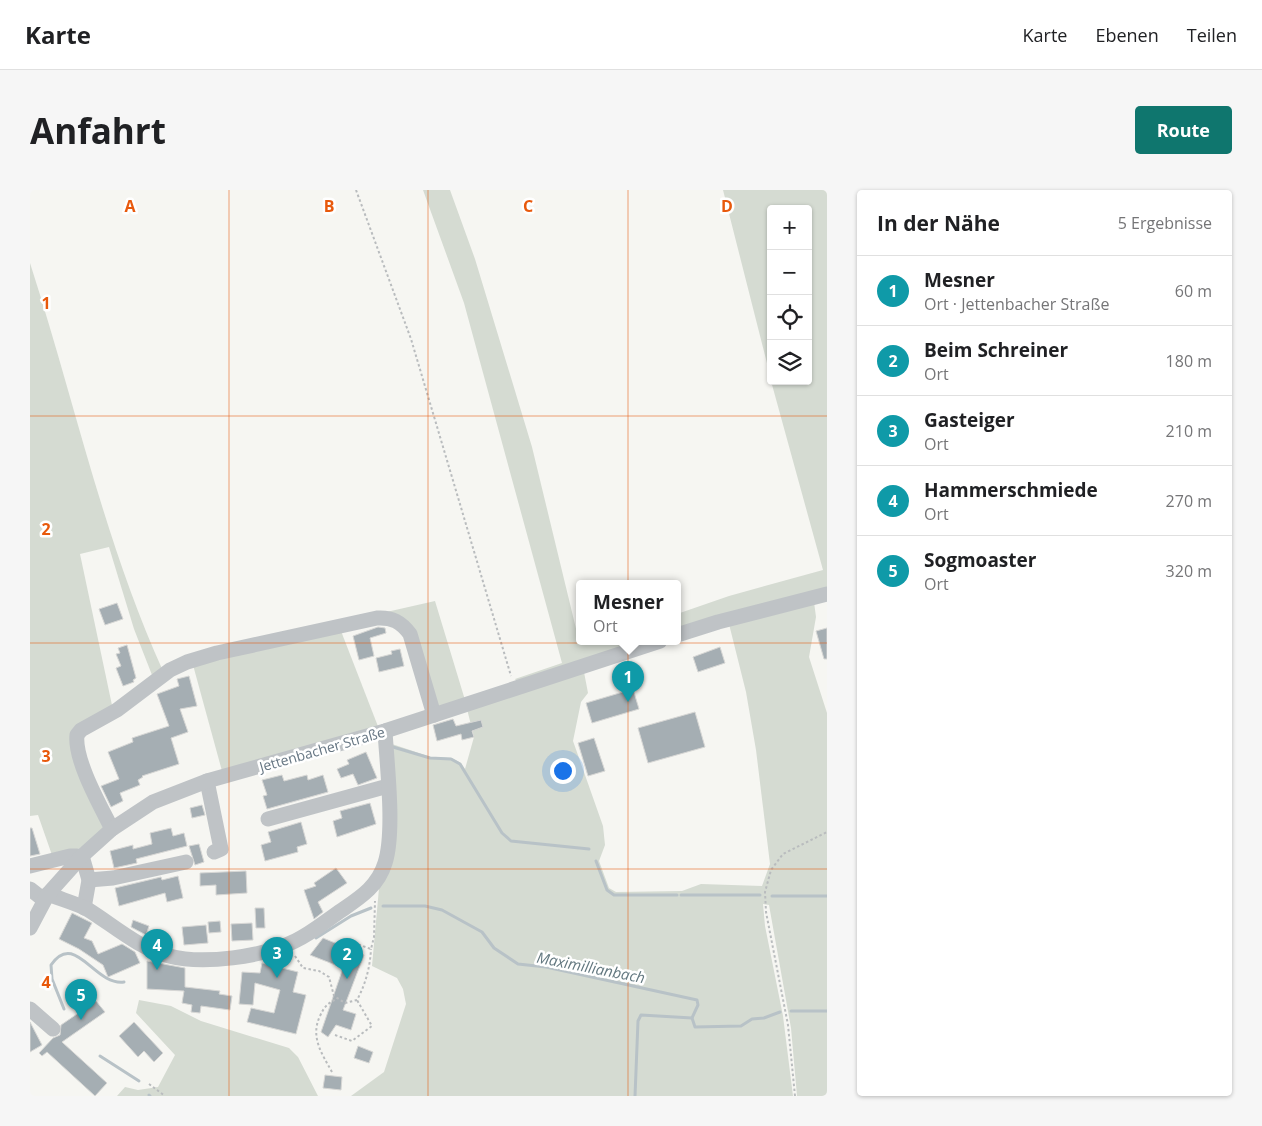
<!DOCTYPE html>
<html lang="de">
<meta charset="utf-8">
<style>
body{margin:0;font-family:"Open Sans",sans-serif;background:#f6f6f6;color:#202124}
.controls{position:absolute;right:15px;top:15px;display:grid;overflow:hidden;border-radius:5px;box-shadow:0 1px 4px #0004}
.controls button{width:45px;height:45px;display:grid;place-items:center;padding:0;border:0;border-bottom:1px solid #e0e0e0;background:#fff;color:#202124;font:25px sans-serif}
.you{position:absolute;left:532px;top:580px;width:18px;height:18px;margin:-12px;border:4px solid #fff;border-radius:50%;background:#1a73e8;box-shadow:0 0 0 8px #1a73e833}
.badge{display:grid;place-items:center;width:32px;height:32px;border-radius:50%;background:#0f766e;color:#fff;font-size:16px;font-weight:700}
.pin{position:absolute;translate:-50% -41px;filter:drop-shadow(0 1px 2px #0008)}
.pin::after{content:'';position:absolute;top:26px;width:18px;height:15px;background:inherit;clip-path:polygon(0 0,100% 0,50% 100%)}
.popup{position:absolute;left:546px;top:390px;width:105px;height:65px;box-sizing:border-box;display:grid;place-content:center;border-radius:5px;background:#fff;filter:drop-shadow(0 1px 4px #0005);font-size:16px;white-space:nowrap;color:#757577}
.popup b{font-size:19px;color:#202124}
.popup::after{content:'';position:absolute;left:50%;top:100%;margin-left:-10px;border:10px solid transparent;border-top-color:#fff}
.list{margin:0;padding:0;list-style:none}
h2{display:flex;justify-content:space-between;align-items:center;height:65px;margin:0;padding:0 20px;font-size:21px}
h2 small{font-size:16px;font-weight:400;color:#757577}
.list li{display:grid;grid-template-columns:32px 1fr auto;gap:15px;align-items:center;box-sizing:border-box;height:70px;padding:0 20px;border-top:1px solid #e0e0e0}
.list b{display:block;font-size:19px;white-space:nowrap}
.list p{margin:0;font-size:16px;white-space:nowrap;color:#757577}
.list em{font-size:16px;font-style:normal;color:#757577}
.icon{flex:none;width:28px;height:28px;fill:none;stroke:currentColor;stroke-width:2;stroke-linecap:round;stroke-linejoin:round}
.map{position:relative;flex:none;width:797px;height:906px;overflow:hidden;border-radius:5px}
header{display:flex;align-items:center;gap:30px;box-sizing:border-box;height:70px;padding:0 25px;background:#fff;border-bottom:1px solid #e0e0e0}
header strong{font-size:24px}
nav{display:flex;gap:28px;margin-inline-start:auto;font-size:18px}
.intro{display:flex;align-items:center;justify-content:space-between;box-sizing:border-box;height:120px;padding:0 30px}
h1{margin:0;font-size:35px}
.button{padding:12px 22px;border-radius:5px;background:#0f766e;color:#fff;font-size:18px;font-weight:700}
main{display:flex;gap:30px;padding:0 30px}
aside{flex:1;background:#fff;border-radius:5px;box-shadow:0 1px 4px #0004}
.map>svg:first-child{display:block}
</style>
<header>
<strong>Karte</strong>
<nav><a>Karte</a><a>Ebenen</a><a>Teilen</a></nav>
</header>
<div class="intro"><h1>Anfahrt</h1><a class="button">Route</a></div>
<main>
<div class="map">
<svg width="797" height="906" viewBox="0 0 797 906">
<rect width="100%" height="100%" fill="#f6f6f2"/>
<!-- green -->
<g fill="#d5dbd2">
<polygon points="393,0 420,0 445,69 502,257 549,451 552,455 565,451 619,451 488,493 485,489 532,473 434,113"/>
<polygon points="693,0 797,0 797,399 647,441 647,424 699,406 793,380 741,191 778,191 778,19 741,19 741,189"/>
<path d="M0 73C44 209 74 351 133 481L122 485 104 439 79 357 50 364 83 520 46 541 76 635 58 655 23 668 8 625 0 626Z"/>
<polygon points="405,411 435,510 407,519 385,444 352,423"/>
<polygon points="784,412 786,427 779,467 797,523 797,906 767,906 761,838 739,715 733,714 735,736 753,826 763,906 321,906 354,882 376,814 373,799 367,788 342,776 362,554 401,567 422,568 431,573 435,579 444,547 437,519 554,482 558,503 551,512 543,551 573,636 575,655 569,671 579,698 586,702 652,701 671,694 732,696 740,674 726,560 716,502 699,434"/>
<polygon points="311,441 349,539 192,581 163,475"/>
<polygon points="109,810 141,816 171,831 259,858 268,867 288,906 87,906 95,897 108,900 128,897 145,865 106,823"/>
</g>
<g fill="none" stroke-linecap="round" stroke-linejoin="round">
<!-- stream -->
<g stroke="#b8c2c7" stroke-width="3">
<polyline points="363,557 400,568 421,569 430,574 472,643 481,651 559,659"/>
<polyline points="566,671 577,700 584,705 647,705"/>
<polyline points="651,705 730,705"/>
<polyline points="742,706 797,706"/>
<polyline points="353,716 395,716 412,720 452,742 464,758 488,774 516,777 667,810 668,815 662,828 665,837 711,836 722,829 734,828 750,822"/>
<polyline points="286,748 321,726 341,718"/>
<path d="M34 819 22 789 21 775C45 740 64 796 94 792"/>
<polyline points="761,821 797,821"/>
<polyline points="70,866 109,891"/>
<polyline points="119,905 120,906"/>
<polyline points="605,906 608,831 611,825 662,828"/>
</g>
</g>
<!-- building -->
<g fill="#a5aeb3" stroke="#d7d7d5">
<polygon points="87,413 93,429 75,435 69,419"/>
<polygon points="348,437 355,438 356,443 340,448 344,466 329,470 323,446"/>
<polygon points="797,438 797,469 794,469 786,441"/>
<polygon points="97,455 106,488 103,490 104,492 93,496 86,478 91,476 86,464 90,463 88,458"/>
<polygon points="690,457 695,473 668,482 663,467"/>
<polygon points="370,459 374,476 349,482 346,468 362,464 361,461"/>
<polygon points="608,484 611,494 597,498 594,487"/>
<polygon points="159,486 167,516 150,519 158,542 141,548 149,574 112,586 113,587 108,590 110,595 90,603 93,611 81,617 71,596 89,589 78,562 103,552 102,548 139,536 127,504 149,496 147,489"/>
<polygon points="603,499 609,519 562,533 556,513"/>
<polygon points="665,522 675,557 618,573 608,538"/>
<polygon points="423,529 426,536 451,530 453,537 442,541 444,547 432,550 431,544 407,551 403,535"/>
<polygon points="564,548 575,581 558,586 548,553"/>
<polygon points="336,562 347,588 328,595 323,584 311,588 307,579 319,574 317,570"/>
<polygon points="252,585 254,591 277,585 278,590 293,585 298,602 237,619 233,606 237,605 232,590"/>
<polygon points="340,613 346,634 307,647 303,631 312,628 310,621"/>
<polygon points="172,615 175,625 162,628 160,618"/>
<polygon points="271,632 277,654 267,657 268,662 235,671 231,655 241,652 238,642"/>
<polygon points="0,638 2,638 10,664 0,666"/>
<polygon points="141,638 143,646 154,643 157,656 106,669 107,673 84,678 80,661 103,655 103,659 122,654 120,643"/>
<polygon points="169,654 174,672 165,675 159,656"/>
<polygon points="306,678 317,693 288,712 293,722 284,729 274,700 286,696 284,693"/>
<polygon points="216,681 217,703 186,705 186,695 170,696 170,683"/>
<polygon points="148,686 153,708 137,712 135,703 89,716 85,698 131,687 132,690"/>
<polygon points="225,718 234,718 235,738 226,738"/>
<polygon points="42,723 62,733 54,748 62,751 68,764 92,754 105,762 110,773 78,787 73,775 49,759 29,749"/>
<polygon points="103,730 119,736 116,745 101,737"/>
<polygon points="190,731 191,742 179,743 178,732"/>
<polygon points="222,733 223,750 202,751 201,734"/>
<polygon points="176,735 178,753 154,755 152,737"/>
<polygon points="293,748 334,765 313,820 326,824 321,840 306,835 298,847 291,842 313,778 280,765"/>
<polygon points="117,771 155,778 155,797 190,801 189,804 202,806 200,820 171,816 170,823 161,822 162,815 152,813 154,801 117,799"/>
<polygon points="232,773 268,782 263,802 276,805 266,844 217,832 221,818 244,823 250,800 225,793 223,815 209,814 212,782 230,783"/>
<polygon points="66,811 75,822 32,852 77,893 65,906 17,862 12,866 9,863 23,848 30,845 31,835"/>
<polygon points="0,832 12,855 0,862"/>
<polygon points="104,832 133,863 124,872 114,861 108,867 89,846"/>
<polygon points="328,856 343,862 339,873 324,868"/>
<polygon points="295,885 312,887 311,900 293,898"/>
</g>
<g fill="none" stroke-linecap="round" stroke-linejoin="round">
<!-- path -->
<g stroke="#b9bcbe" stroke-width="2" stroke-dasharray="2.5 2.5" stroke-linecap="butt">
<polyline points="326,0 381,149 481,486"/>
<polyline points="319,751 341,759 344,747 345,711"/>
<path d="M265 766 273 778 289 781 299 787 304 806 315 813 327 810C336 793 340 777 341 759"/>
<polyline points="305,845 322,851 342,836 327,810"/>
<path d="M302 882C292 864 280 847 290 826 294 817 297 814 306 809"/>
<polyline points="119,894 135,906"/>
<polyline points="765,906 758,835 736,722 735,702 741,680 753,664 797,642"/>
</g>
<!-- minor -->
<g stroke="#bfc3c6" stroke-width="15">
<polyline points="647,445 688,432 797,404"/>
<polyline points="177,591 191,659 184,662"/>
<polyline points="238,629 358,596"/>
<path d="M82 639C71 617 44 570 47 545L51 540 87 520 140 480 157 472 187 463 347 428C362 427 371 432 380 444L404 525"/>
<polyline points="0,676 40,666 52,666 59,690 54,718"/>
<polyline points="59,690 83,688 156,672"/>
<polyline points="0,699 14,710"/>
<path d="M18 704C30 709 45 713 57 719 83 735 108 758 139 766 173 775 233 767 265 751 282 743 297 730 312 720 331 707 348 696 355 673 365 642 357 576 355 541"/>
<polyline points="0,738 18,704 52,666 82,639 123,612 177,591 355,541 630,451"/>
<polyline points="0,819 23,839"/>
</g>
</g>
<!-- grid -->
<path fill="none" stroke="#e8590c" stroke-width="1" stroke-opacity="0.55" d="M199 0V906M398 0V906M598 0V906M0 226H797M0 453H797M0 679H797"/>
<g text-anchor="middle" dominant-baseline="central" stroke-width="5" stroke-linejoin="round" paint-order="stroke">
<!-- street labels -->
<g font-size="14" fill="#667683" stroke="#fff">
<text transform="translate(292 559) rotate(-16)">Jettenbacher Straße</text>
</g>
<!-- water labels -->
<g font-size="15" font-style="italic" fill="#62777f" stroke="#fff">
<text transform="translate(561 777) rotate(11)">Maximillianbach</text>
</g>
</g>
<g font-size="16" text-anchor="middle" font-weight="bold" fill="#e8590c" stroke="#fff" stroke-width="5" stroke-linejoin="round" paint-order="stroke">
<text x="100" y="22">A</text>
<text x="299" y="22">B</text>
<text x="498" y="22">C</text>
<text x="697" y="22">D</text>
<text x="16" y="119">1</text>
<text x="16" y="345">2</text>
<text x="16" y="572">3</text>
<text x="16" y="798">4</text>
</g>
</svg>
<div class="controls">
<button>+</button>
<button>−</button>
<button><svg class="icon" aria-label="locate" viewBox="0 0 24 24"><circle cx="12" cy="12" r="6"/><path d="M12 2v4M12 18v4M2 12h4M18 12h4"/></svg></button>
<button><svg class="icon" aria-label="layers" viewBox="0 0 24 24"><path d="M12 4l9 5-9 5-9-5zM3 14l9 5 9-5"/></svg></button>
</div>
<div class="you"></div>
<div class="pin badge" style="left:598px;top:512px;background:#0f9aa8">1</div>
<div class="popup"><b>Mesner</b>Ort</div>
<div class="pin badge" style="left:317px;top:789px;background:#0f9aa8">2</div>
<div class="pin badge" style="left:247px;top:788px;background:#0f9aa8">3</div>
<div class="pin badge" style="left:127px;top:780px;background:#0f9aa8">4</div>
<div class="pin badge" style="left:51px;top:830px;background:#0f9aa8">5</div>
</div>
<aside>
<h2>In der Nähe<small>5 Ergebnisse</small></h2>
<ul class="list">
<li><span class="badge" style="background:#0f9aa8">1</span><div><b>Mesner</b><p>Ort · Jettenbacher Straße</p></div><em>60 m</em></li>
<li><span class="badge" style="background:#0f9aa8">2</span><div><b>Beim Schreiner</b><p>Ort</p></div><em>180 m</em></li>
<li><span class="badge" style="background:#0f9aa8">3</span><div><b>Gasteiger</b><p>Ort</p></div><em>210 m</em></li>
<li><span class="badge" style="background:#0f9aa8">4</span><div><b>Hammerschmiede</b><p>Ort</p></div><em>270 m</em></li>
<li><span class="badge" style="background:#0f9aa8">5</span><div><b>Sogmoaster</b><p>Ort</p></div><em>320 m</em></li>
</ul>
</aside>
</main>
